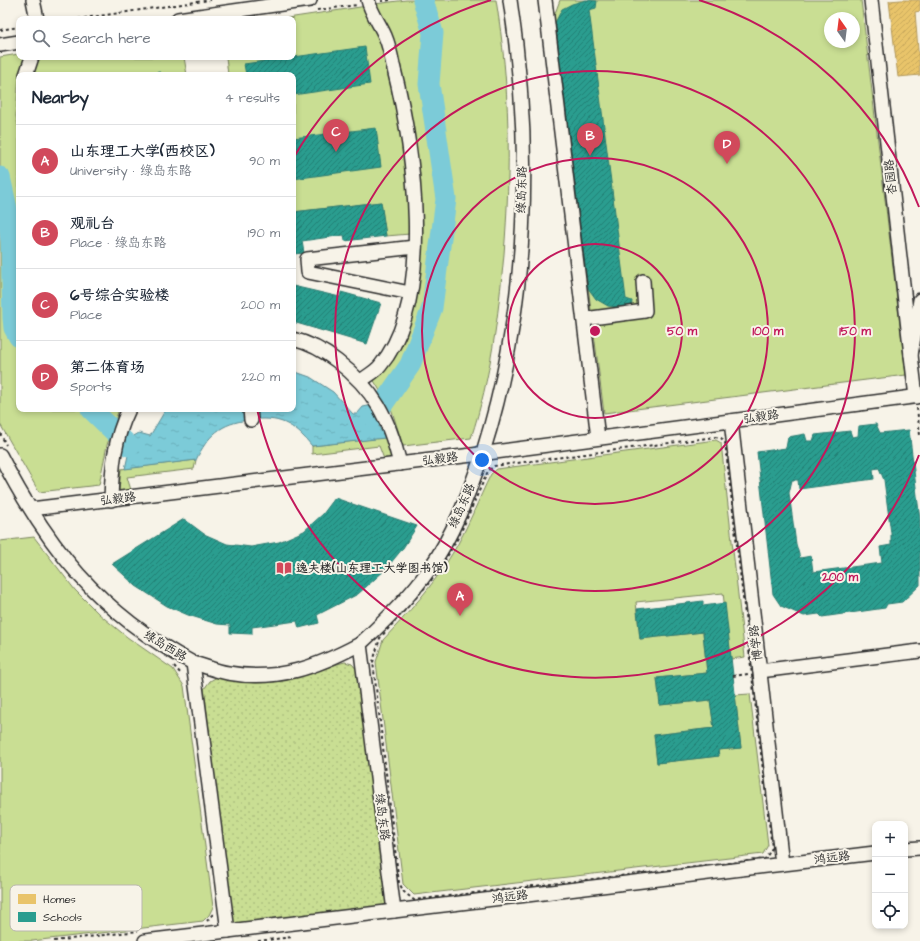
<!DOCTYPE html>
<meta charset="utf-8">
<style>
body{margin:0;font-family:"Architects Daughter","LXGW WenKai TC",sans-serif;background:#f6f6f7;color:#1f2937}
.controls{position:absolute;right:12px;bottom:12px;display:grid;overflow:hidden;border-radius:8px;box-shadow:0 2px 6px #0003}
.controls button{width:36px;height:36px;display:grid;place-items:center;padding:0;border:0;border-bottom:1px solid #e0e1e3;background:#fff;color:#1f2937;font:20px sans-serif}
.compass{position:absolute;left:824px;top:12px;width:36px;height:36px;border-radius:50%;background:#fff;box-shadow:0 2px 6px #0003;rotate:346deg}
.you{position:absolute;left:482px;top:460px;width:14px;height:14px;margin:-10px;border:3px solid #fff;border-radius:50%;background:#1a73e8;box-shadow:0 0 0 6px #1a73e833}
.badge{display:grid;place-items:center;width:26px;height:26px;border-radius:50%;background:#d1495b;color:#fff;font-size:13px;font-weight:700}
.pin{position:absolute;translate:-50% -33px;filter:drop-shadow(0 1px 2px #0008)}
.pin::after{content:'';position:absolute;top:21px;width:14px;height:12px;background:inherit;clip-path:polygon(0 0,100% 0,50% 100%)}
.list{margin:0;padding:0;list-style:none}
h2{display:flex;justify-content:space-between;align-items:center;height:52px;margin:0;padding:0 16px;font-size:17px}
h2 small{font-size:13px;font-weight:400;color:#747a83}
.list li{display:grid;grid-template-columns:26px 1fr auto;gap:12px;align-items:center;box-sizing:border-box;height:72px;padding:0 16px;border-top:1px solid #e0e1e3}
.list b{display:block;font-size:15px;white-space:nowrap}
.list p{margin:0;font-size:13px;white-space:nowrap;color:#747a83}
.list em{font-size:13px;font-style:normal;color:#747a83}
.icon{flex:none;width:22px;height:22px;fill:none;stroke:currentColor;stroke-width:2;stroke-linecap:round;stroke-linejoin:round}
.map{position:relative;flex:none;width:920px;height:941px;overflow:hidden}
.search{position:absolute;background:#fff;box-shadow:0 2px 6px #0003;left:16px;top:16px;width:280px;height:44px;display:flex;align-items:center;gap:10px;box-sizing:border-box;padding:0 14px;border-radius:8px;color:#747a83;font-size:15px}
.panel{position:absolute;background:#fff;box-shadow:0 2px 6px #0003;left:16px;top:72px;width:280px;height:340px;border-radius:8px}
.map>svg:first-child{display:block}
</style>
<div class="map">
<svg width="920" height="941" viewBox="0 0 920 941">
<defs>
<pattern id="grass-dots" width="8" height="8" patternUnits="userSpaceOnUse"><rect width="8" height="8" fill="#c9de93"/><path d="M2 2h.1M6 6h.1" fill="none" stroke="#adbf7f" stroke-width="1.8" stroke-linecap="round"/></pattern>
<pattern id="water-ripples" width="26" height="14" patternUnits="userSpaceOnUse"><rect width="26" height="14" fill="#7bcbd8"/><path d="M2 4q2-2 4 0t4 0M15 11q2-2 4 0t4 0" fill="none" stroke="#6aaeba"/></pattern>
<pattern id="homes-hatch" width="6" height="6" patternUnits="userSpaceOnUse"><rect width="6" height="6" fill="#e9c46a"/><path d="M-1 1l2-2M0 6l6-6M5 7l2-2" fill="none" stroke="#c8a95c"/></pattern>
<pattern id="schools-hatch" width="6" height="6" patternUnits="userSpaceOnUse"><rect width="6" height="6" fill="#2a9d8f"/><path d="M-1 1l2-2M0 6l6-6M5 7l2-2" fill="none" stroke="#248075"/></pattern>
</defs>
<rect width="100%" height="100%" fill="#f7f3e8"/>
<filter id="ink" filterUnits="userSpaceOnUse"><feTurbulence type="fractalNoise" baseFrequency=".025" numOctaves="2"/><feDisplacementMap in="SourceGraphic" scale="8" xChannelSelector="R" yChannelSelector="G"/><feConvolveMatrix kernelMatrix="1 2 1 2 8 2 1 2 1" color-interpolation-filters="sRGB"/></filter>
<g filter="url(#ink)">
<!-- grass -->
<path fill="url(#grass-dots)" stroke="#7a845f" d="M345 662 352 664 358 671 386 905 233 924 204 689 210 681 217 677C251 687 286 683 318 671 327 668 335 664 345 662Z"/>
<!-- green -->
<g fill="#c9de93" stroke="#7a845f" fill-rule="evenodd">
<path d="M406 0H496C510 84 511 169 504 254 498 318 491 377 471 438L403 446 392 411 373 379 399 341 418 207 375 4Z"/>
<path d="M560 0H861L906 375 604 413 554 16ZM830 18H854V42H830Z"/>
<polygon points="367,6 387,57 408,170 410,234 386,236 381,202 293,212 293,75 228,75 226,57 293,57 293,19 281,19"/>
<polygon points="19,54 19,57 28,57 21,75 19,75 16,116 19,130 19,409 119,409 107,445 99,485 39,492 0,424 0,57"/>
<polygon points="36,57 184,57 187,75 30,75"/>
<polygon points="389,437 394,458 384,459 379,446 312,454 312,446"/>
<path d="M716 440 721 443 745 657 731 659 723 593 636 602 640 639 703 632 707 673 657 678 660 705 710 700 714 728 654 735 657 763 719 756 718 750 741 748 735 695 750 694 768 845 763 854 414 895 403 884 376 662 383 640C408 613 433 586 452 554 468 528 478 500 491 474L497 469Z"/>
<polygon points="196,460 194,469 127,477 131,490 119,491 121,469"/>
<polygon points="34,537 75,590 99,614 127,637 173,669 184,686 213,907 209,915 203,921 32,941 0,941 0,541"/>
</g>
<!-- water -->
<path fill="url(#water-ripples)" stroke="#5b8b93" d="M293 371 310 377 333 392 353 414H357L363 407 368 406 385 438 312 446C293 423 279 416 249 420 221 423 208 435 196 460L125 469 132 437 139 433 150 436 166 409H293Z"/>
<!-- homes -->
<polygon fill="url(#homes-hatch)" stroke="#b09657" points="901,0 920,0 920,11 915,12 920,75 898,77 889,1"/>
<!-- schools -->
<g fill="url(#schools-hatch)" stroke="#2a7b71" fill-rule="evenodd">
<polygon points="586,0 597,1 596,8 589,10 626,299 632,301 631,310 624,311 620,307 608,306 596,299 588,288 555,23 562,9 572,4"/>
<polygon points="365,47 370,84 293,95 293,75 246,75 244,64"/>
<polygon points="160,72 161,75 137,75"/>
<polygon points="376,128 381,167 293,179 293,138"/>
<polygon points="381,202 386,236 345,241 344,235 302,241 304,253 293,254 293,212"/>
<polygon points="293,286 340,297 341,292 381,303 367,344 293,322"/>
<path d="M876 424 880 433 909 430 920 520V585L902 602 887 604 885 608 822 617 819 614 804 616 781 606 773 594 757 452 786 448 788 437 805 434 807 441H813L815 435 850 431 852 437 858 436 859 426ZM879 468 884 480 891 533V545L880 547 882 563 813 572 811 556 800 558 796 544 789 493 792 480H798L799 489 874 479 873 469Z"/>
<polygon points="335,498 417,526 403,548 385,570 358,594 317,615 319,623 299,628 297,621 252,627 252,634 230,633 230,625 217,624 188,615 167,606 136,586 112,564 184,519 204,534 227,544 251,547 279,542 304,531 323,514"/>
<polygon points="703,601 703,606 725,603 741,748 718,750 719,756 657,763 654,735 714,728 710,700 660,705 657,678 707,673 703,632 640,639 637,609"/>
</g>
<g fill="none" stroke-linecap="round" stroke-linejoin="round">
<!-- river -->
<g stroke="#7bcbd8" stroke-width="21">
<polyline points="0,177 8,213 11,242 13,318 14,328 19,337"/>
<polyline points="91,409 129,446"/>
<polyline points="374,417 410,365 432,308 446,199 429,84 433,33 423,0"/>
</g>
<!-- minor casing -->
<g stroke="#2b2b2b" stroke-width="16">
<g id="minor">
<polyline points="33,0 37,19"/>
<polyline points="545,0 598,438"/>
<polyline points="871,0 911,355"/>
<polyline points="178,19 310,0"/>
<polyline points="0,45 19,42"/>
<polyline points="26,75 32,57"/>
<polyline points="410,293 308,272 307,259 415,247"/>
<polyline points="584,319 645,311 643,281"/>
<path d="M293 339C309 343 324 351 337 361 375 390 389 419 400 464"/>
<path d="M361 381C367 376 375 372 380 366 437 298 413 144 393 65 391 55 389 45 385 36 380 24 371 13 368 0"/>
<polyline points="916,397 911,355 920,300"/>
<polyline points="250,409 251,420"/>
<polyline points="731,421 782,864"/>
<path d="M0 455C47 547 100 614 193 663L228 931"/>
<path d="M111 500C112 466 114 440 129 409"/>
<polyline points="31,509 472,455 920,396"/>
<path d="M193 663C205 666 216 671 228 673 277 682 317 667 360 644"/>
<polyline points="760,671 920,651"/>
<polyline points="905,849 920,848"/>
<path d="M394 911 360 644C384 622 409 598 428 571 453 536 469 493 483 452 529 307 533 149 510 0"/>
<polyline points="145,941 875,853"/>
</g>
</g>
<!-- path -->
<g stroke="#2b2b2b" stroke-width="2" stroke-dasharray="3 3" stroke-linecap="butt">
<polyline points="381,1 391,0"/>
<polyline points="317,10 357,5"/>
<polyline points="78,19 210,0"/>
<polyline points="0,30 19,27"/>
<polyline points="917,408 920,435"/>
<polyline points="0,433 6,445"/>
<polygon points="715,437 721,438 725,442 772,848 765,859 414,900 404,892 399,883 373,662 380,638 437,574 459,536 488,471 494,466"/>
<polyline points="174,666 182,675"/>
<polyline points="733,676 748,674"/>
<polyline points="207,921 213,914"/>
<polyline points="54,941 138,931"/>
<polyline points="258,941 293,937"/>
</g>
<!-- minor -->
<use href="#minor" stroke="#f7f3e8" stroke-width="13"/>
</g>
</g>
<!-- distance rings -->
<g fill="none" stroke="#c2185b" stroke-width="2">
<circle cx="595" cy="331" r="87"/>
<circle cx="595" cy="331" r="173"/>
<circle cx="595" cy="331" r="260"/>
<path d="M919 455A347 347 0 0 1 257 409M294 157A347 347 0 0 1 491 0M699 0A347 347 0 0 1 919 207"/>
</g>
<!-- icons -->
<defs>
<g id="library-bare" transform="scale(1.2)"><path d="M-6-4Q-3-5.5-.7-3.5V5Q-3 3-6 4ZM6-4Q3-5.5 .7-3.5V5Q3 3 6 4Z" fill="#d1495b" stroke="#f7f3e8" stroke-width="2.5" paint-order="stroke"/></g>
</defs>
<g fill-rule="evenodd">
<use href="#library-bare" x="284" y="568"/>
</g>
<g text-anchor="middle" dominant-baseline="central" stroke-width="4" stroke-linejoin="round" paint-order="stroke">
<!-- street labels -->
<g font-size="12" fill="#2b2b2b" stroke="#f7f3e8">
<text transform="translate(891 177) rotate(-96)">杏园路</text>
<text transform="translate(522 190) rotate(-89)">绿岛东路</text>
<text transform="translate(761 417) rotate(-8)">弘毅路</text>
<text transform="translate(440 459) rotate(-7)">弘毅路</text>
<text transform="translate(118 499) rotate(-7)">弘毅路</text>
<text transform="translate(462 506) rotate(-66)">绿岛东路</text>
<text transform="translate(756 643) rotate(-97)">博学路</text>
<text transform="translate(165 646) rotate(31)">绿岛西路</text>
<text transform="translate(382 817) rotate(83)">绿岛东路</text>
<text transform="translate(832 858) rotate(-7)">鸿远路</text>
<text transform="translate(510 897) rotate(-7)">鸿远路</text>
</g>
<!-- poi labels -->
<g font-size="12" font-weight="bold" fill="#2b2b2b" stroke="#f7f3e8" text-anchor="start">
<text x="296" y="568">逸夫楼(山东理工大学图书馆)</text>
</g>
</g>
<!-- legend -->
<rect x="10" y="885" width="132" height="46" rx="6" fill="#f7f3e8" stroke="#bab7af" stroke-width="1"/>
<rect x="18" y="894" width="18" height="10" fill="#e9c46a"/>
<rect x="18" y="912" width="18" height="10" fill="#2a9d8f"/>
<g font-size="11" fill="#2b2b2b">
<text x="43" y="903">Homes</text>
<text x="43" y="921">Schools</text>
</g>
<circle cx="595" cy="331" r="6" fill="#c2185b" stroke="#f7f3e8" stroke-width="2"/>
<g font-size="12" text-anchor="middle" font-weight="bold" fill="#c2185b" stroke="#f7f3e8" stroke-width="4" stroke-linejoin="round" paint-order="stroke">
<text x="682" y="335">50 m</text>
<text x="768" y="335">100 m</text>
<text x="855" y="335">150 m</text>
<text x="840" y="581">200 m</text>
</g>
</svg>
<div class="controls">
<button>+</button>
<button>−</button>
<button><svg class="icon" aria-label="locate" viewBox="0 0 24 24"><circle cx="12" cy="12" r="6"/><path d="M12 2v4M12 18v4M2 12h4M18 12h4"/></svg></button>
</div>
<svg class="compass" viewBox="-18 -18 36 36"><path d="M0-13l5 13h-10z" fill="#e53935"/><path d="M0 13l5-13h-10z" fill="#747a83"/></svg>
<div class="you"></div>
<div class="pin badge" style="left:460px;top:616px">A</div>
<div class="pin badge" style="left:590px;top:156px">B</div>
<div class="pin badge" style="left:336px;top:152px">C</div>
<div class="pin badge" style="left:727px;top:164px">D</div>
<div class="search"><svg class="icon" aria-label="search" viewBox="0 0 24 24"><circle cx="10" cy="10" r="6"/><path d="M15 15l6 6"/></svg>Search here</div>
<section class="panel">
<h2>Nearby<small>4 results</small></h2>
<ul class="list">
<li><span class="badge">A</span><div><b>山东理工大学(西校区)</b><p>University · 绿岛东路</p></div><em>90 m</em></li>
<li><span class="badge">B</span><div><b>观礼台</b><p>Place · 绿岛东路</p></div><em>190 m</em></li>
<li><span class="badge">C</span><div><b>6号综合实验楼</b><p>Place</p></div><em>200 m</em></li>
<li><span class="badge">D</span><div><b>第二体育场</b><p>Sports</p></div><em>220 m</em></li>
</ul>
</section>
</div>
